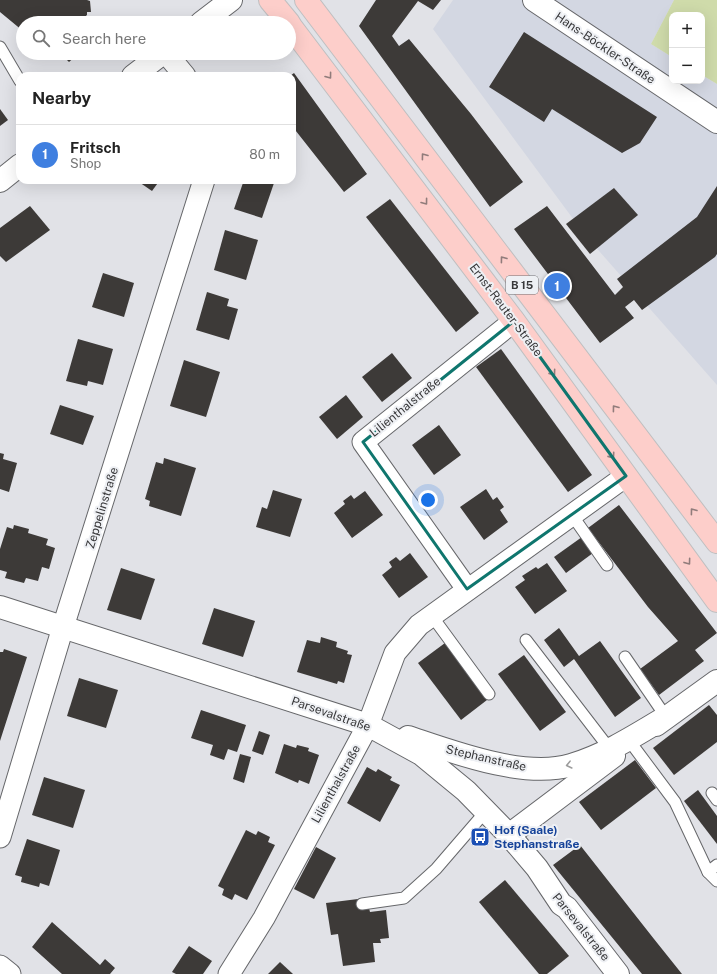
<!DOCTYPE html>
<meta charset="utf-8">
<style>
body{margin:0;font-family:"Public Sans",sans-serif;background:#f2f2f2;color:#222}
.controls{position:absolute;right:12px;top:12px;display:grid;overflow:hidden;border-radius:8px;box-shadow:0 4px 16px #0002}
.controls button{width:36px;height:36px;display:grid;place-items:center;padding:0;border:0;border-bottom:1px solid #e0e0e0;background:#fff;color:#222;font:20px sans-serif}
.you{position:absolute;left:428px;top:500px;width:14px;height:14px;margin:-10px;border:3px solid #fff;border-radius:50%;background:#1a73e8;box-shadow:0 0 0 6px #1a73e833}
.badge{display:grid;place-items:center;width:26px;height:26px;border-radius:50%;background:#ea580c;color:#fff;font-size:13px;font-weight:700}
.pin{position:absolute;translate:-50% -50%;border:2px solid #fff;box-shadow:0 1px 4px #0006}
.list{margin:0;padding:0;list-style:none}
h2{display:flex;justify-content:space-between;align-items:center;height:52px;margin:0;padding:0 16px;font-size:17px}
h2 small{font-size:13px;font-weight:400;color:#767676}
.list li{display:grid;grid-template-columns:26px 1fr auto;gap:12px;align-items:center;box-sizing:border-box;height:60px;padding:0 16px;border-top:1px solid #e0e0e0}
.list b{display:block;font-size:15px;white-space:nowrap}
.list p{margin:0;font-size:13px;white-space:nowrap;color:#767676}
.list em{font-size:13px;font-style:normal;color:#767676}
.icon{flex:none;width:22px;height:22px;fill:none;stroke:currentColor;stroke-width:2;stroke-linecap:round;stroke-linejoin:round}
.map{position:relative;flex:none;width:717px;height:974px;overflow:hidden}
.search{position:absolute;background:#fff;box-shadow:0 4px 16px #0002;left:16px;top:16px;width:280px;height:44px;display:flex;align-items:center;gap:10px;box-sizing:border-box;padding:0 14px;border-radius:22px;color:#767676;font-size:15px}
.panel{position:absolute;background:#fff;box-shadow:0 4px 16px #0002;left:16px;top:72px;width:280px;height:112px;border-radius:12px}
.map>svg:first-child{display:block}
</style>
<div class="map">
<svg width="717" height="974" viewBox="0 0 717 974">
<rect width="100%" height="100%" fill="#e1e2e7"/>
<!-- built -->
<polygon fill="#d3d7e2" points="453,0 674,0 651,44 672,57 672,81 702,81 702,75 717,84 717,385 585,235 433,29"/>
<!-- green -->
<polygon fill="#cfdbaa" points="674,0 717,0 717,84 702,75 702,15 672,15 672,57 651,44"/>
<!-- building -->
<g fill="#3d3a38">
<polygon points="0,0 87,0 90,1 91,12 87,12 87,15 81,20 84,23 23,23 23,31 0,12"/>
<polygon points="376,0 441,0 433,10 418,1 392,36 399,46 409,39 471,114 523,182 490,207 359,26"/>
<polygon points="524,32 657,117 640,143 622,153 552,109 544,122 489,87"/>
<polygon points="60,53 79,53 69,62"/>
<polygon points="294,73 367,174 344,192 292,126 292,76 290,76"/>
<polygon points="0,109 8,120 0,126"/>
<polygon points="136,180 160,180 152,191"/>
<polygon points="244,180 264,180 274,183 262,218 234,209"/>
<polygon points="717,186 717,254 715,257 642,310 634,300 625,307 634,318 600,343 514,229 547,206 615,295 623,287 617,279 697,217"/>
<polygon points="614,188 638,215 590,254 566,224"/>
<polygon points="390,199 479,313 456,332 366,217"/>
<polygon points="30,206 50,230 6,262 0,256 0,228"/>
<polygon points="225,230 258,240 246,280 214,270"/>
<polygon points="103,273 134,283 124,317 92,307"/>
<polygon points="207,292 229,299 227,306 238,309 229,340 196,330"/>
<polygon points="78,339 113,349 103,385 88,381 87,386 66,381"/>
<polygon points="501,349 592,475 568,492 476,367"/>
<polygon points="392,353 412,378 382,402 362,377"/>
<polygon points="184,360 220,372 206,417 170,406"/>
<polygon points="346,395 363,417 337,439 319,417"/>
<polygon points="60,405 94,416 83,445 50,434"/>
<polygon points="439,425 461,455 434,475 412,445"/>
<polygon points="0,453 4,454 3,459 17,463 9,492 0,489"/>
<polygon points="164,458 196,468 181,516 149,506 150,501 145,499 156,462 163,464"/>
<polygon points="486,489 493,500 497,497 504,507 500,510 508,522 484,540 460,507"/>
<polygon points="273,490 302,499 290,537 256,527 262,507 267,509"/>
<polygon points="365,491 383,515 352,538 334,513 345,504 343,501 351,495 354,499"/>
<polygon points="619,505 717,633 695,650 704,661 659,695 640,669 678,641 648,607 588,528"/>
<polygon points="14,525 29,529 28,533 48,539 46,545 55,548 49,569 42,567 38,581 26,578 24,583 5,578 7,572 0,570 0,549 7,527 13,529"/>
<polygon points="582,537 593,553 566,573 554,557"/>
<polygon points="410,553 428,577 399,598 382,575 392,567 389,562 396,557 400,561"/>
<polygon points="547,563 567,591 535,614 515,587 525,580 522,576 536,567 538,569"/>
<polygon points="121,568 155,579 141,620 107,610"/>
<polygon points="214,608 255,621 243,657 202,644"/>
<polygon points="559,628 579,656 600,641 641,698 615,717 574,659 564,667 544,640"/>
<polygon points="321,637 337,642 336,647 348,651 347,654 352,655 344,683 338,681 337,684 297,672 307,640 320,643"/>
<polygon points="445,643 487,700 461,720 418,663"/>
<polygon points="4,649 27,657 0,741 0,652 3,652"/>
<polygon points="524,655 566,712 540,731 498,674"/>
<polygon points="79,678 118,690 106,728 67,716"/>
<polygon points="709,705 717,715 717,742 674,775 653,748"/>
<polygon points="201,710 246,725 237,752 228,749 224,760 210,755 213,745 191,738"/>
<polygon points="259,731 270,735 263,755 252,751"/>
<polygon points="284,744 296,748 297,745 309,748 308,751 319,755 309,784 299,780 298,783 275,773"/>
<polygon points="240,754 251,757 244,783 233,779"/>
<polygon points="635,760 656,788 601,830 579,802"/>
<polygon points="367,767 376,772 378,769 392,777 390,780 400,785 380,822 347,803"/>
<polygon points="44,777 85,790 73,828 32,815"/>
<polygon points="698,790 717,816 717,844 684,801"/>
<polygon points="246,830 256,835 258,831 270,837 268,842 275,845 247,900 235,894 232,900 222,895 224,889 218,886"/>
<polygon points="27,839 60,850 49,886 40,883 39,887 21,882 22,877 15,875"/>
<polygon points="580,845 654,939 682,974 642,974 553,865"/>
<polygon points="316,847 336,858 314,899 294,889"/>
<polygon points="505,880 569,956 547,974 539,974 479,902"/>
<polygon points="358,899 360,909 369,908 370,912 386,910 389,938 380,939 381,943 373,943 375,962 343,966 338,934 331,935 326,903"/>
<polygon points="52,922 100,965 105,959 115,968 110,974 62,974 32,947"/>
<polygon points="189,946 212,961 203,974 176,974 172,972"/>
<polygon points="280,962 293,974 268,974"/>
</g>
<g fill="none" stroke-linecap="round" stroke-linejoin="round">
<!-- lane casing -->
<g stroke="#66676a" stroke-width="13">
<g id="lane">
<polyline points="0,47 20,81"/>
<polyline points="572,515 607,565"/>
<polyline points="432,616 489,694"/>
<polyline points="526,640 612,752"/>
<polyline points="625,657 666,717"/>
<polyline points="631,743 675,802 708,872 717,881"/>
<polyline points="712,793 717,800"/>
<polyline points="708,872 717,865"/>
<polyline points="362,904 404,898 436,869 486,811"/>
</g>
</g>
<!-- street casing -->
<g stroke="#66676a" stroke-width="23">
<g id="street">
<polyline points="166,53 185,76"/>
<polyline points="467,589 363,442 514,321"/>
<polyline points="0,837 63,627 204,180"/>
<polyline points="0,966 10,974"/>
<polyline points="229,974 264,918 368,725 395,653 419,625 626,476"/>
</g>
</g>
<!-- secondary casing -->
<g stroke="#66676a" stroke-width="24">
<g id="secondary">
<polyline points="534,0 717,122"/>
<polyline points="201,23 231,0"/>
<polyline points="133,76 163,53"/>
<polyline points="0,181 20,165"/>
<polyline points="0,607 368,725 421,754 466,791 509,835 537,868 561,904 567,908 618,974"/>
<polyline points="656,725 717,681"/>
<path d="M408 737C453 752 524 779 571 765 605 755 636 735 666 717"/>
<polyline points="509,835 614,756"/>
</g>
</g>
<!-- primary casing -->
<g stroke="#bfbfc0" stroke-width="24">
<g id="primary">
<polyline points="270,0 289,23"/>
<polyline points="306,0 717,542"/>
<polyline points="289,24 514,321 717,601"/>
</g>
</g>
<!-- lane -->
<use href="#lane" stroke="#fff" stroke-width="11"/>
<!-- street -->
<use href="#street" stroke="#fff" stroke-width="21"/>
<!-- secondary -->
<use href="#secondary" stroke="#fff" stroke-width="22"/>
<!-- primary -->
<use href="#primary" stroke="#fdceca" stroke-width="22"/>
</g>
<!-- one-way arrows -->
<defs><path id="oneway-chevron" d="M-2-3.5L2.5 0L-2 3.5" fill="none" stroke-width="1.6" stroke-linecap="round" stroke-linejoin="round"/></defs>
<g stroke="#917c7b">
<use href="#oneway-chevron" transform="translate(329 76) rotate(53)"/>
<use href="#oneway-chevron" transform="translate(424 156) rotate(-127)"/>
<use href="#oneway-chevron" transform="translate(425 202) rotate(53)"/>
<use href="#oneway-chevron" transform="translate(503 259) rotate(-127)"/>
<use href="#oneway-chevron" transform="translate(553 373) rotate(54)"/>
<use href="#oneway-chevron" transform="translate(615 408) rotate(-127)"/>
<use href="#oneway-chevron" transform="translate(612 456) rotate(55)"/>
<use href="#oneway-chevron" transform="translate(693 511) rotate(-127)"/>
<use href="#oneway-chevron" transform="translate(688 562) rotate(54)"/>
</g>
<use stroke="#9c9c9c" href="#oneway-chevron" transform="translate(569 765) rotate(166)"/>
<!-- marked area -->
<path fill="none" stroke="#0f766e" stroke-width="3" stroke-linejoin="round" d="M514 321 626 476 467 589 363 442Z"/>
<!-- icons -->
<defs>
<g id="bus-square" transform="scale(1)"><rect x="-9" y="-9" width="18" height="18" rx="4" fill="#1a4fb4" stroke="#eef0f4"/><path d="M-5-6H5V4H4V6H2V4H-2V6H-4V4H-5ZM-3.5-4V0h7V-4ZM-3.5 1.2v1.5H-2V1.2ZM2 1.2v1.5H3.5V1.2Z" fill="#fff"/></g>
</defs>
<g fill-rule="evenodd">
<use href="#bus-square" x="480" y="837"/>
</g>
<g text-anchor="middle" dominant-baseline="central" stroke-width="4" stroke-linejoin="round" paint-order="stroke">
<!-- shield labels -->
<rect fill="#eef0f4" stroke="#6f6f72" stroke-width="1" x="506" y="276" width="32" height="18" rx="3"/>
<g font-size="11" font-weight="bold" fill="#38383a">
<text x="522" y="285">B 15</text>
</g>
<!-- street labels -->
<g font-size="12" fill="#38383a" stroke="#eef0f4">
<text transform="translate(605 48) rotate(34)">Hans-Böckler-Straße</text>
<text transform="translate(506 310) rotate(53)">Ernst-Reuter-Straße</text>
<text transform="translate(405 407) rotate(-39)">Lilienthalstraße</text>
<text transform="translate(102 508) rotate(-73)">Zeppelinstraße</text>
<text transform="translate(331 714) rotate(19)">Parsevalstraße</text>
<text transform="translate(486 758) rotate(13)">Stephanstraße</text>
<text transform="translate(336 784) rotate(-61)">Lilienthalstraße</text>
<text transform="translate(581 927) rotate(51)">Parsevalstraße</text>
</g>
<!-- transit labels -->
<g font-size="12" font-weight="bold" fill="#164399" stroke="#eef0f4" text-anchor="start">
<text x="494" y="830">Hof (Saale)<tspan x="494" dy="14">Stephanstraße</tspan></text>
</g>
</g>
</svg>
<div class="controls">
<button>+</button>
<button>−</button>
</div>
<div class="you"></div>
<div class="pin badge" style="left:557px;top:286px;background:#3f7fe0">1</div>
<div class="search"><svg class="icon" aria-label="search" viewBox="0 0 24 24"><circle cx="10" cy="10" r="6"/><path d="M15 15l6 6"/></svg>Search here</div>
<section class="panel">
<h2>Nearby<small></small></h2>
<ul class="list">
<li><span class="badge" style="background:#3f7fe0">1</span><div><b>Fritsch</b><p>Shop</p></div><em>80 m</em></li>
</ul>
</section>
</div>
